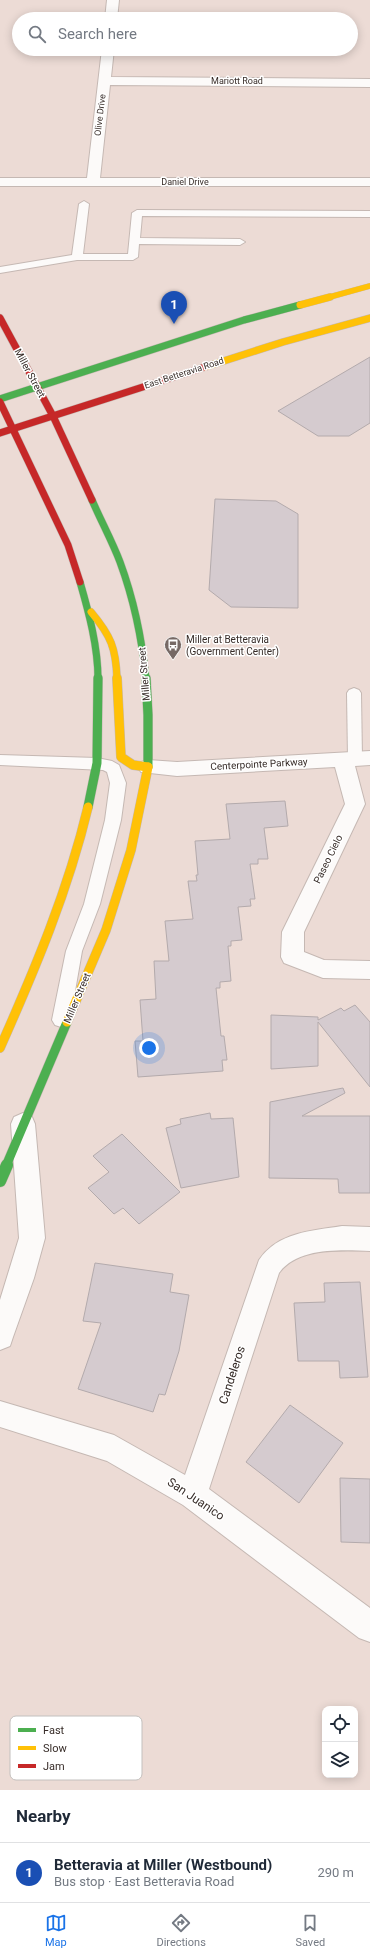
<!DOCTYPE html>
<meta charset="utf-8">
<style>
body{margin:0;font-family:Roboto,sans-serif;background:#f6f6f7;color:#1f2937}
.controls{position:absolute;right:12px;bottom:12px;display:grid;overflow:hidden;border-radius:8px;box-shadow:0 2px 10px #0003}
.controls button{width:36px;height:36px;display:grid;place-items:center;padding:0;border:0;border-bottom:1px solid #e0e1e3;background:#fff;color:#1f2937;font:20px sans-serif}
.you{position:absolute;left:149px;top:1048px;width:14px;height:14px;margin:-10px;border:3px solid #fff;border-radius:50%;background:#1a73e8;box-shadow:0 0 0 6px #1a73e833}
.badge{display:grid;place-items:center;width:26px;height:26px;border-radius:50%;background:#1a73e8;color:#fff;font-size:13px;font-weight:700}
.pin{position:absolute;translate:-50% -33px;filter:drop-shadow(0 1px 2px #0008)}
.pin::after{content:'';position:absolute;top:21px;width:14px;height:12px;background:inherit;clip-path:polygon(0 0,100% 0,50% 100%)}
.list{margin:0;padding:0;list-style:none}
h2{display:flex;justify-content:space-between;align-items:center;height:52px;margin:0;padding:0 16px;font-size:17px}
h2 small{font-size:13px;font-weight:400;color:#747a83}
.list li{display:grid;grid-template-columns:26px 1fr auto;gap:12px;align-items:center;box-sizing:border-box;height:60px;padding:0 16px;border-top:1px solid #e0e1e3}
.list b{display:block;font-size:15px;white-space:nowrap}
.list p{margin:0;font-size:13px;white-space:nowrap;color:#747a83}
.list em{font-size:13px;font-style:normal;color:#747a83}
.icon{flex:none;width:22px;height:22px;fill:none;stroke:currentColor;stroke-width:2;stroke-linecap:round;stroke-linejoin:round}
.map{position:relative;flex:none;width:370px;height:1790px;overflow:hidden}
.search{position:absolute;background:#fff;box-shadow:0 2px 10px #0003;left:12px;right:12px;top:12px;height:44px;display:flex;align-items:center;gap:10px;box-sizing:border-box;padding:0 14px;border-radius:22px;color:#747a83;font-size:15px}
.sheet{height:112px;background:#fff}
nav{display:flex;justify-content:space-around;align-items:center;box-sizing:border-box;height:56px;border-top:1px solid #e0e1e3;background:#fff;font-size:11px;color:#747a83}
nav a{display:grid;justify-items:center;gap:2px}
nav .on{color:#1a73e8}
.map>svg:first-child{display:block}
</style>
<div class="map">
<svg width="370" height="1790" viewBox="0 0 370 1790">
<rect width="100%" height="100%" fill="#ecdbd5"/>
<!-- building -->
<g fill="#d5cbcf" stroke="#b3aaac">
<polygon points="370,357 370,423 349,436 318,436 278,411"/>
<polygon points="215,499 276,501 298,514 298,608 231,607 209,590"/>
<polygon points="285,801 288,826 264,828 268,859 258,859 258,864 250,864 255,899 250,899 251,906 238,907 242,940 231,941 231,946 228,946 231,981 220,982 220,988 216,988 221,1036 224,1036 227,1060 222,1060 223,1071 138,1077 135,1041 143,1041 140,1000 156,999 154,961 169,961 165,921 193,919 188,881 197,881 196,875 198,875 195,841 230,839 226,804"/>
<polygon points="355,1005 370,1022 370,1087 318,1022 318,1066 271,1069 271,1015 318,1017 318,1020 341,1008 344,1011"/>
<polygon points="343,1088 345,1093 302,1116 370,1116 370,1193 339,1193 338,1179 269,1178 270,1102"/>
<polygon points="210,1113 211,1119 233,1118 239,1177 181,1188 166,1128 181,1124 180,1119"/>
<polygon points="122,1134 180,1192 139,1224 123,1208 114,1214 88,1188 109,1172 93,1156"/>
<polygon points="95,1263 173,1274 170,1292 189,1295 179,1351 165,1395 159,1394 153,1412 78,1389 101,1323 83,1321"/>
<polygon points="360,1282 368,1377 340,1378 339,1361 298,1361 294,1303 325,1302 324,1283"/>
<polygon points="290,1405 343,1443 299,1503 246,1462"/>
<polygon points="340,1478 370,1479 370,1543 341,1542"/>
</g>
<g fill="none" stroke-linecap="round" stroke-linejoin="round">
<!-- lane casing -->
<g stroke="#c5b8b3" stroke-width="2">
<g id="lane">
<polygon points="84,201 89,204 83,254 128,254 132,213 137,210 370,211 370,217 142,216 140,238 240,239 245,242 240,245 139,244 138,257 133,260 77,260 0,273 0,267 72,255 79,204"/>
<polygon points="354,688 359,690 361,693 362,759 360,763 355,764 350,763 348,759 347,693 349,690"/>
<polygon points="0,755 97,758 112,761 119,765 126,783 121,820 100,904 82,951 70,1020 67,1025 61,1027 55,1025 52,1020 66,951 84,904 105,820 110,783 107,772 103,770 0,765"/>
</g>
</g>
<!-- street casing -->
<g stroke="#c5b8b3" stroke-width="2">
<g id="street">
<polygon points="107,0 119,0 117,19 105,19"/>
<polygon points="102,49 114,49 111,77 370,79 370,87 110,85 100,178 370,178 370,186 0,186 0,178 87,178"/>
<polygon points="370,751 370,765 355,766 365,804 304,932 304,952 324,960 370,961 370,979 323,978 284,963 281,957 282,932 345,804 335,767 177,776 141,772 138,767 141,762 148,760 177,762"/>
<polygon points="23,1113 32,1117 35,1124 45,1238 34,1278 13,1337 10,1346 0,1350 0,1300 19,1238 11,1124 14,1117"/>
<path d="M342 1226 370 1227V1251C341 1250 298 1247 279 1273L209 1489 370 1608V1642L359 1638 183 1505 107 1461 0 1427V1401L114 1435 185 1475 259 1260C278 1232 311 1231 342 1226Z"/>
</g>
</g>
<!-- fast-far2 casing -->
<g stroke="#c5b8b3" stroke-width="8">
<g id="fast-far2">
<polyline points="0,399 244,320 300,305"/>
<path d="M92 500C101 521 112 541 120 562 134 600 142 639 146 679"/>
<path d="M80 582C89 613 98 647 98 679"/>
</g>
</g>
<!-- fast-far1 casing -->
<g stroke="#c5b8b3" stroke-width="10">
<g id="fast-far1">
<polyline points="146,678 148,715 148,767"/>
<polyline points="88,807 97,763 98,678"/>
<polyline points="6,1166 67,1022"/>
</g>
</g>
<!-- fast casing -->
<g stroke="#c5b8b3" stroke-width="13">
<polyline id="fast" points="0,1181 7,1165"/>
</g>
<!-- slow-far2 casing -->
<g stroke="#c5b8b3" stroke-width="6">
<polyline id="slow-far2" points="326,298 370,286"/>
</g>
<!-- slow-far1 casing -->
<g stroke="#c5b8b3" stroke-width="8">
<g id="slow-far1">
<polyline points="300,305 330,297"/>
<polyline points="205,367 283,342 370,318"/>
<path d="M91 612C111 636 116 648 117 679"/>
</g>
</g>
<!-- slow casing -->
<g stroke="#c5b8b3" stroke-width="10">
<g id="slow">
<polyline points="117,678 121,757 133,765 148,767"/>
<polyline points="67,1022 106,930 131,850 148,767"/>
<path d="M0 1048C35 969 68 891 88 807"/>
</g>
</g>
<!-- jam casing -->
<g stroke="#c5b8b3" stroke-width="8">
<g id="jam">
<polyline points="0,318 53,416 92,500"/>
<polyline points="0,402 68,545 80,582"/>
<polyline points="0,433 205,367"/>
</g>
</g>
<!-- lane -->
<use href="#lane" fill="#fcfaf9" fill-rule="evenodd"/>
<!-- street -->
<use href="#street" fill="#fcfaf9" fill-rule="evenodd"/>
<!-- fast-far2 -->
<use href="#fast-far2" stroke="#4caf50" stroke-width="7"/>
<!-- fast-far1 -->
<use href="#fast-far1" stroke="#4caf50" stroke-width="9"/>
<!-- fast -->
<use href="#fast" stroke="#4caf50" stroke-width="12"/>
<!-- slow-far2 -->
<use href="#slow-far2" stroke="#ffc107" stroke-width="5.5"/>
<!-- slow-far1 -->
<use href="#slow-far1" stroke="#ffc107" stroke-width="7"/>
<!-- slow -->
<use href="#slow" stroke="#ffc107" stroke-width="9"/>
<!-- jam -->
<use href="#jam" stroke="#c62828" stroke-width="7"/>
</g>
<!-- icons -->
<defs>
<g id="bus-pin" transform="scale(0.9)"><path d="M0 17L-7.5 6A9.5 9.5 0 1 1 7.5 6Z" fill="#766965" stroke="#fff"/><path d="M-5-6H5V4H4V6H2V4H-2V6H-4V4H-5ZM-3.5-4V0h7V-4ZM-3.5 1.2v1.5H-2V1.2ZM2 1.2v1.5H3.5V1.2Z" fill="#fff"/></g>
</defs>
<g fill-rule="evenodd">
<use href="#bus-pin" x="173" y="645"/>
</g>
<g text-anchor="middle" dominant-baseline="central" stroke-width="3" stroke-linejoin="round" paint-order="stroke">
<!-- far-street labels -->
<g font-size="9" fill="#372c28" stroke="#fff">
<text x="237" y="81">Mariott Road</text>
<text transform="translate(100 115) rotate(-83)">Olive Drive</text>
<text x="185" y="182">Daniel Drive</text>
<text transform="translate(184 373) rotate(-18)">East Betteravia Road</text>
</g>
<!-- street labels -->
<g font-size="10" fill="#372c28" stroke="#fff">
<text transform="translate(30 373) rotate(62)">Miller Street</text>
<text transform="translate(144 674) rotate(-95)">Miller Street</text>
<text transform="translate(259 764) rotate(-3)">Centerpointe Parkway</text>
<text transform="translate(328 859) rotate(-64)">Paseo Cielo</text>
<text transform="translate(77 998) rotate(-67)">Miller Street</text>
</g>
<!-- poi labels -->
<g font-size="10" fill="#372c28" stroke="#fff" text-anchor="start">
<text x="186" y="639">Miller at Betteravia<tspan x="186" dy="12">(Government Center)</tspan></text>
</g>
<!-- near-street labels -->
<g font-size="12" fill="#372c28" stroke="#fff">
<text transform="translate(232 1375) rotate(-72)">Candeleros</text>
<text transform="translate(196 1499) rotate(34)">San Juanico</text>
</g>
</g>
<!-- legend -->
<rect x="10" y="1716" width="132" height="64" rx="6" fill="#fff" stroke="#c3c0be" stroke-width="1"/>
<rect x="18" y="1728" width="18" height="4" fill="#4caf50"/>
<rect x="18" y="1746" width="18" height="4" fill="#ffc107"/>
<rect x="18" y="1764" width="18" height="4" fill="#c62828"/>
<g font-size="11" fill="#372c28">
<text x="43" y="1734">Fast</text>
<text x="43" y="1752">Slow</text>
<text x="43" y="1770">Jam</text>
</g>
</svg>
<div class="controls">
<button><svg class="icon" aria-label="locate" viewBox="0 0 24 24"><circle cx="12" cy="12" r="6"/><path d="M12 2v4M12 18v4M2 12h4M18 12h4"/></svg></button>
<button><svg class="icon" aria-label="layers" viewBox="0 0 24 24"><path d="M12 4l9 5-9 5-9-5zM3 14l9 5 9-5"/></svg></button>
</div>
<div class="you"></div>
<div class="pin badge" style="left:174px;top:324px;background:#1a4fb4">1</div>
<div class="search"><svg class="icon" aria-label="search" viewBox="0 0 24 24"><circle cx="10" cy="10" r="6"/><path d="M15 15l6 6"/></svg>Search here</div>
</div>
<section class="sheet">
<h2>Nearby<small></small></h2>
<ul class="list">
<li><span class="badge" style="background:#1a4fb4">1</span><div><b>Betteravia at Miller (Westbound)</b><p>Bus stop · East Betteravia Road</p></div><em>290 m</em></li>
</ul>
</section>
<nav>
<a class="on"><svg class="icon" aria-label="map" viewBox="0 0 24 24"><path d="M3 6l6-2 6 2 6-2v14l-6 2-6-2-6 2zM9 4v14M15 6v14"/></svg>Map</a>
<a><svg class="icon" aria-label="directions" viewBox="0 0 24 24"><path d="M12 3l9 9-9 9-9-9zM9 14v-3h6M13 9l2 2-2 2"/></svg>Directions</a>
<a><svg class="icon" aria-label="saved" viewBox="0 0 24 24"><path d="M7 4h10v16l-5-4-5 4z"/></svg>Saved</a>
</nav>
